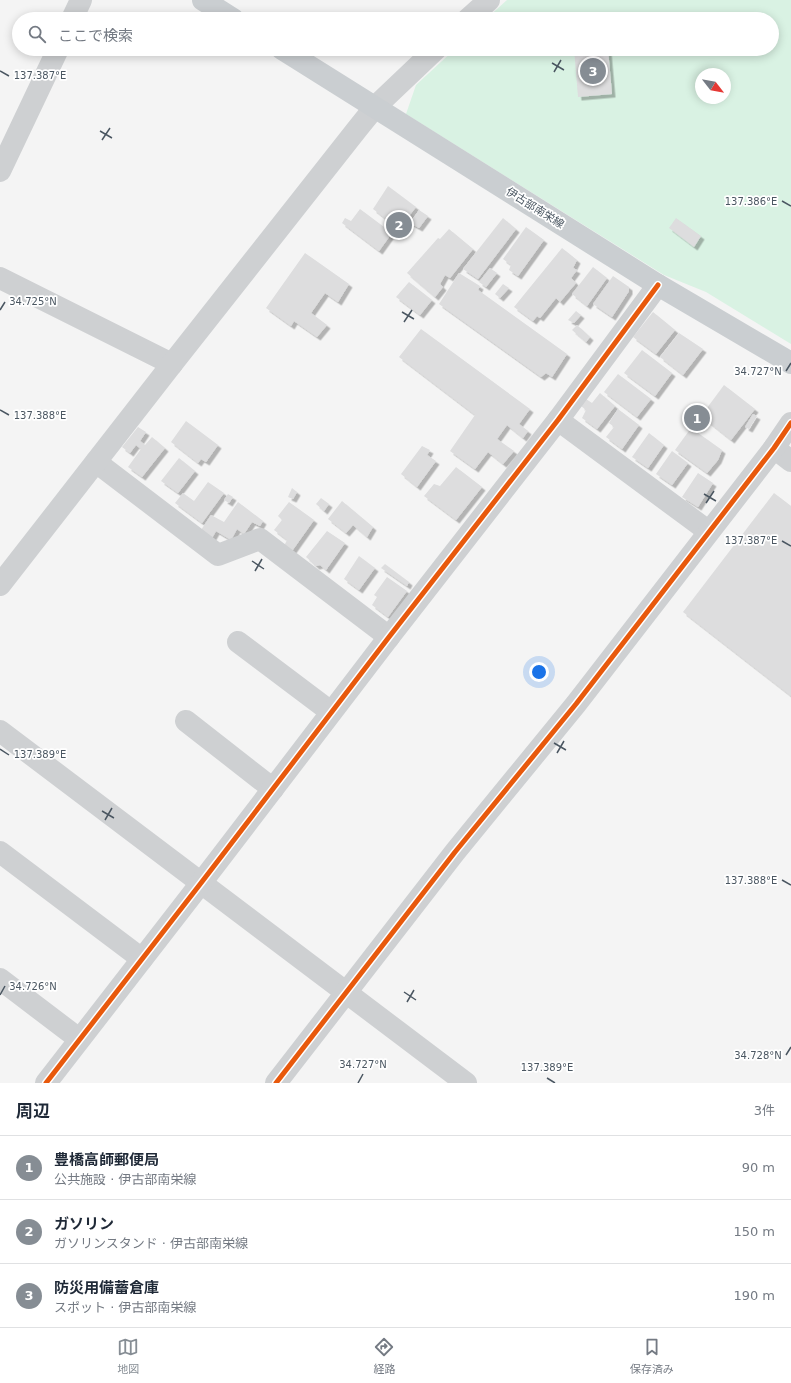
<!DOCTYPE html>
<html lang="ja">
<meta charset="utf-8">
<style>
body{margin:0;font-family:"DejaVu Sans","Noto Sans JP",sans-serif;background:#f2f2f3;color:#1f2937}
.compass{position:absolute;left:695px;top:68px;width:36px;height:36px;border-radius:50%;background:#fff;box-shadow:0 2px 10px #0003;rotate:121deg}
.you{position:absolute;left:539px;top:672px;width:14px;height:14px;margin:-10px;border:3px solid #fff;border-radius:50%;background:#1a73e8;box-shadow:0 0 0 6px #1a73e833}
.badge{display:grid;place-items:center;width:26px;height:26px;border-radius:50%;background:#868d94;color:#fff;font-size:13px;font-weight:700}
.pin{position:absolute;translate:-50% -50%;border:2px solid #fff;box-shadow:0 1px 4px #0006}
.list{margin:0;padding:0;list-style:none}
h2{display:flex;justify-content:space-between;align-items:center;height:52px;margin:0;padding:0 16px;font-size:17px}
h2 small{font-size:13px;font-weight:400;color:#747a83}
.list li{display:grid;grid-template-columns:26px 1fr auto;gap:12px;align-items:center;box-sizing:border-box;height:64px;padding:0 16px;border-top:1px solid #e0e1e3}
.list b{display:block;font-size:15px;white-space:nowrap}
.list p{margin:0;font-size:13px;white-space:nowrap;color:#747a83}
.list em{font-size:13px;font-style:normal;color:#747a83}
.icon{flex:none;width:22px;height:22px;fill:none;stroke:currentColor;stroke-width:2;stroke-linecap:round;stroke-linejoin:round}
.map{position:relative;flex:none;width:791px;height:1083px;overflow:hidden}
.search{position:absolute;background:#fff;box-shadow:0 2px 10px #0003;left:12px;right:12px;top:12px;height:44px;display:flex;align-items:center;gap:10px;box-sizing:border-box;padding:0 14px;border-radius:22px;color:#747a83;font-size:15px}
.sheet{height:244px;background:#fff}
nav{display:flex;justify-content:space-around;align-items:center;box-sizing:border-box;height:56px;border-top:1px solid #e0e1e3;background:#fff;font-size:11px;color:#747a83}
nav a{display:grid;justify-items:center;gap:2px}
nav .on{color:#868d94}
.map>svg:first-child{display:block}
</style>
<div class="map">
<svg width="791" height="1083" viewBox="0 0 791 1083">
<defs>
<filter id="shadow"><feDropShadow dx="3.5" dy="3.5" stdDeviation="0" flood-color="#0004"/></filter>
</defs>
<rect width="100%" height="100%" fill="#f4f4f4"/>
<!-- green -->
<path fill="#d9f2e3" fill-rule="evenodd" d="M507 0H791V344L706 292 664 275 406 114 416 85 455 49H772V19H486ZM701 74H725V98H701Z"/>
<!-- building -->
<g fill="#ddddde" filter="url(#shadow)">
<polygon points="574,49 608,49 612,94 578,97"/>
<polygon points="388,186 416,207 399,229 373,209"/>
<polygon points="360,209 392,233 379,251 342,223 345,218 351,221"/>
<polygon points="419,210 428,216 419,228 410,223"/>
<polygon points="503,218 516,229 478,279 463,269"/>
<polygon points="676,218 701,236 694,247 669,228"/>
<polygon points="526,227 544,240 518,276 509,270 511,265 503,259"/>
<polygon points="449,229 473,249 450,278 445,275 440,284 443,287 435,297 407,273 438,238 440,239"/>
<polygon points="562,248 577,260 573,268 577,270 571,278 576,283 560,302 556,298 540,318 537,316 533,321 514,307"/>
<polygon points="305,253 349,284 338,302 325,293 311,313 327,325 317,337 294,321 291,326 266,308"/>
<polygon points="593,267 607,278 587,306 572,294"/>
<polygon points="490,268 497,273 486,287 479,282"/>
<polygon points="459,273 480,286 478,290 567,354 552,377 546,373 541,377 439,304"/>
<polygon points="613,276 629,287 629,291 612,317 593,304"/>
<polygon points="409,282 432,300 420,315 396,297"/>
<polygon points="503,284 509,288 500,298 495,294"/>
<polygon points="576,311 581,315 574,323 568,320"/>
<polygon points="653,312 675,330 656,354 633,337"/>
<polygon points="577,325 590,337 586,342 572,330"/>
<polygon points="421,329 530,409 519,424 528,431 523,438 507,425 497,439 514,451 503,464 488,452 475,469 450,451 475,415 399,357"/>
<polygon points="679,333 703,349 683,375 660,357"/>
<polygon points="642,350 672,373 655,396 624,373"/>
<polygon points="618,374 651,399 637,417 604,392"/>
<polygon points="724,385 755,409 731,440 701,416"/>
<polygon points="600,393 615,406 597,429 582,418 586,410 581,406 586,399 592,403"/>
<polygon points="618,409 639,425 622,449 606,437 614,427 609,423"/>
<polygon points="753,414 757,416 749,429 745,427"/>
<polygon points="186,421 218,445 206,462 201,459 198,463 171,442"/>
<polygon points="138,427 146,432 140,441 145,445 152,437 165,448 142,477 128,467 141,449 136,445 130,453 122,447"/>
<polygon points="691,428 722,450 718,460 707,473 675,450"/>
<polygon points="649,433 664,445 648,468 632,457"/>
<polygon points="422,446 430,450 427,455 436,461 417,487 401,474"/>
<polygon points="672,451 688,463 672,485 656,474"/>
<polygon points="179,458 195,471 178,493 161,481"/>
<polygon points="456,467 482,487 456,520 424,496 434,484 440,486"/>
<polygon points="698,473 713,483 698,507 682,497"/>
<polygon points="208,482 224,493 202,523 175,503 183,493 194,501"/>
<polygon points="292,488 297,492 293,499 288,497"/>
<polygon points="774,493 791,506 791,696 683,612"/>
<polygon points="228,494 233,497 229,503 224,500"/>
<polygon points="321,498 329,504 324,511 316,504"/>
<polygon points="342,501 373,527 367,537 353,525 346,533 328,519"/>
<polygon points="238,502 263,521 260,526 252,522 244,534 237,529 231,540 216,531 212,538 201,530 211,515 224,522"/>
<polygon points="289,502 314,520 292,551 284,546 287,540 274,530 282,520 278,516"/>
<polygon points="327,531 345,543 326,570 320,565 316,566 306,557"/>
<polygon points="359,556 375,568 359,590 344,579"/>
<polygon points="385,564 409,582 407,586 381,568"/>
<polygon points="387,577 407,591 388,617 372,605 377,597 374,595"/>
</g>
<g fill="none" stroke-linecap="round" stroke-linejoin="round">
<!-- minor -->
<g stroke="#ced0d2" stroke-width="22">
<polyline points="72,19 81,0"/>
<polyline points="468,19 489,0"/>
<polyline points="0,171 58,49"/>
<polyline points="0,278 172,364"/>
<polyline points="558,420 708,531"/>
<polyline points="774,448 791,461"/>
<polyline points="96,462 218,555 260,539 389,637"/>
<polyline points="0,585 172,364 358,128 375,107 436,49"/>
<polyline points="238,642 331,712"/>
<polyline points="186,721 273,789"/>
<polyline points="0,731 466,1083"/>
<polyline points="0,852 142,959"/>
<polyline points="0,979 79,1039"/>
<polyline points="46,1083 201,883 389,637 558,420 658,285"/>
<polyline points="276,1083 455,852 576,704 774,448 791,423"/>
</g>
<!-- major -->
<g stroke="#caced1" stroke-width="22">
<polyline points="203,0 233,19"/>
<polyline points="282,49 658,285 791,363"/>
</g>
<!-- cycleway casing -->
<g stroke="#fff" stroke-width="8">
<g id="cycleway">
<polyline points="46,1083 201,883 389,637 558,420 658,285"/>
<polyline points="276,1083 455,852 576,704 774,448 791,423"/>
</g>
</g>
<!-- cycleway -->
<use href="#cycleway" stroke="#e8590c" stroke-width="5"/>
</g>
<!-- ticks -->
<path fill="none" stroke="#4a5661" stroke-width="1.5" d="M552 63 564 70M0 71 9 76M554 72 561 60M100 131 112 138M102 140 110 128M782 201 791 206M0 310 5 302M402 312 414 319M404 322 412 310M786 371 791 363M0 410 9 415M704 494 716 501M706 503 714 491M782 541 791 546M252 561 264 569M255 571 262 559M554 743 566 750M0 749 9 755M557 753 564 741M102 811 114 818M105 820 112 808M782 880 791 885M404 992 416 1000M0 995 5 986M407 1002 414 990M786 1055 791 1047M547 1078 555 1083M358 1083 363 1074"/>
<g text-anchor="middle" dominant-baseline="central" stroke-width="3.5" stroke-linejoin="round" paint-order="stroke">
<!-- street labels -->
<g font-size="11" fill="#4a5661" stroke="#fff">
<text transform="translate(535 208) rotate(32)">伊古部南栄線</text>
</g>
</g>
<g font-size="10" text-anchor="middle" fill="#4a5661" stroke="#fff" stroke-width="3.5" stroke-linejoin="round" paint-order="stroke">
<text x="40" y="79">137.387°E</text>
<text x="751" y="205">137.386°E</text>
<text x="33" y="305">34.725°N</text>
<text x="758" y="375">34.727°N</text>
<text x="40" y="419">137.388°E</text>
<text x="751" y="544">137.387°E</text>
<text x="40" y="758">137.389°E</text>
<text x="751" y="884">137.388°E</text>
<text x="33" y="990">34.726°N</text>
<text x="758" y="1059">34.728°N</text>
<text x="363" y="1068">34.727°N</text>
<text x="547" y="1071">137.389°E</text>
</g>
</svg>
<svg class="compass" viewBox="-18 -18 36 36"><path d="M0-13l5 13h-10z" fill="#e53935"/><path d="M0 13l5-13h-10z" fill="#747a83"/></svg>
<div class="you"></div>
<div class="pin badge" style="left:697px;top:418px">1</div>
<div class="pin badge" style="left:399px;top:225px">2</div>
<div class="pin badge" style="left:593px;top:71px">3</div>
<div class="search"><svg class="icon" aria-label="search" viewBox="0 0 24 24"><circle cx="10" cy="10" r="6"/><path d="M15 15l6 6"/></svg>ここで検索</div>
</div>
<section class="sheet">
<h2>周辺<small>3件</small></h2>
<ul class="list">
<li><span class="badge">1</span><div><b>豊橋高師郵便局</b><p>公共施設 · 伊古部南栄線</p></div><em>90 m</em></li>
<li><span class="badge">2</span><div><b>ガソリン</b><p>ガソリンスタンド · 伊古部南栄線</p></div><em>150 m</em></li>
<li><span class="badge">3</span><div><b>防災用備蓄倉庫</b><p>スポット · 伊古部南栄線</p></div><em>190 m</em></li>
</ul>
</section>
<nav>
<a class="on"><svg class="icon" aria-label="map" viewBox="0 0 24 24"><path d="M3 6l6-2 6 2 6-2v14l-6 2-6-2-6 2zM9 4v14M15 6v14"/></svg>地図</a>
<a><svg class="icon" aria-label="directions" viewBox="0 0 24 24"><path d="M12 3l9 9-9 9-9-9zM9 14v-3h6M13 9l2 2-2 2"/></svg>経路</a>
<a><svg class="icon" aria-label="saved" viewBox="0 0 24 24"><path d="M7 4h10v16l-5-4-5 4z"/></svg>保存済み</a>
</nav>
